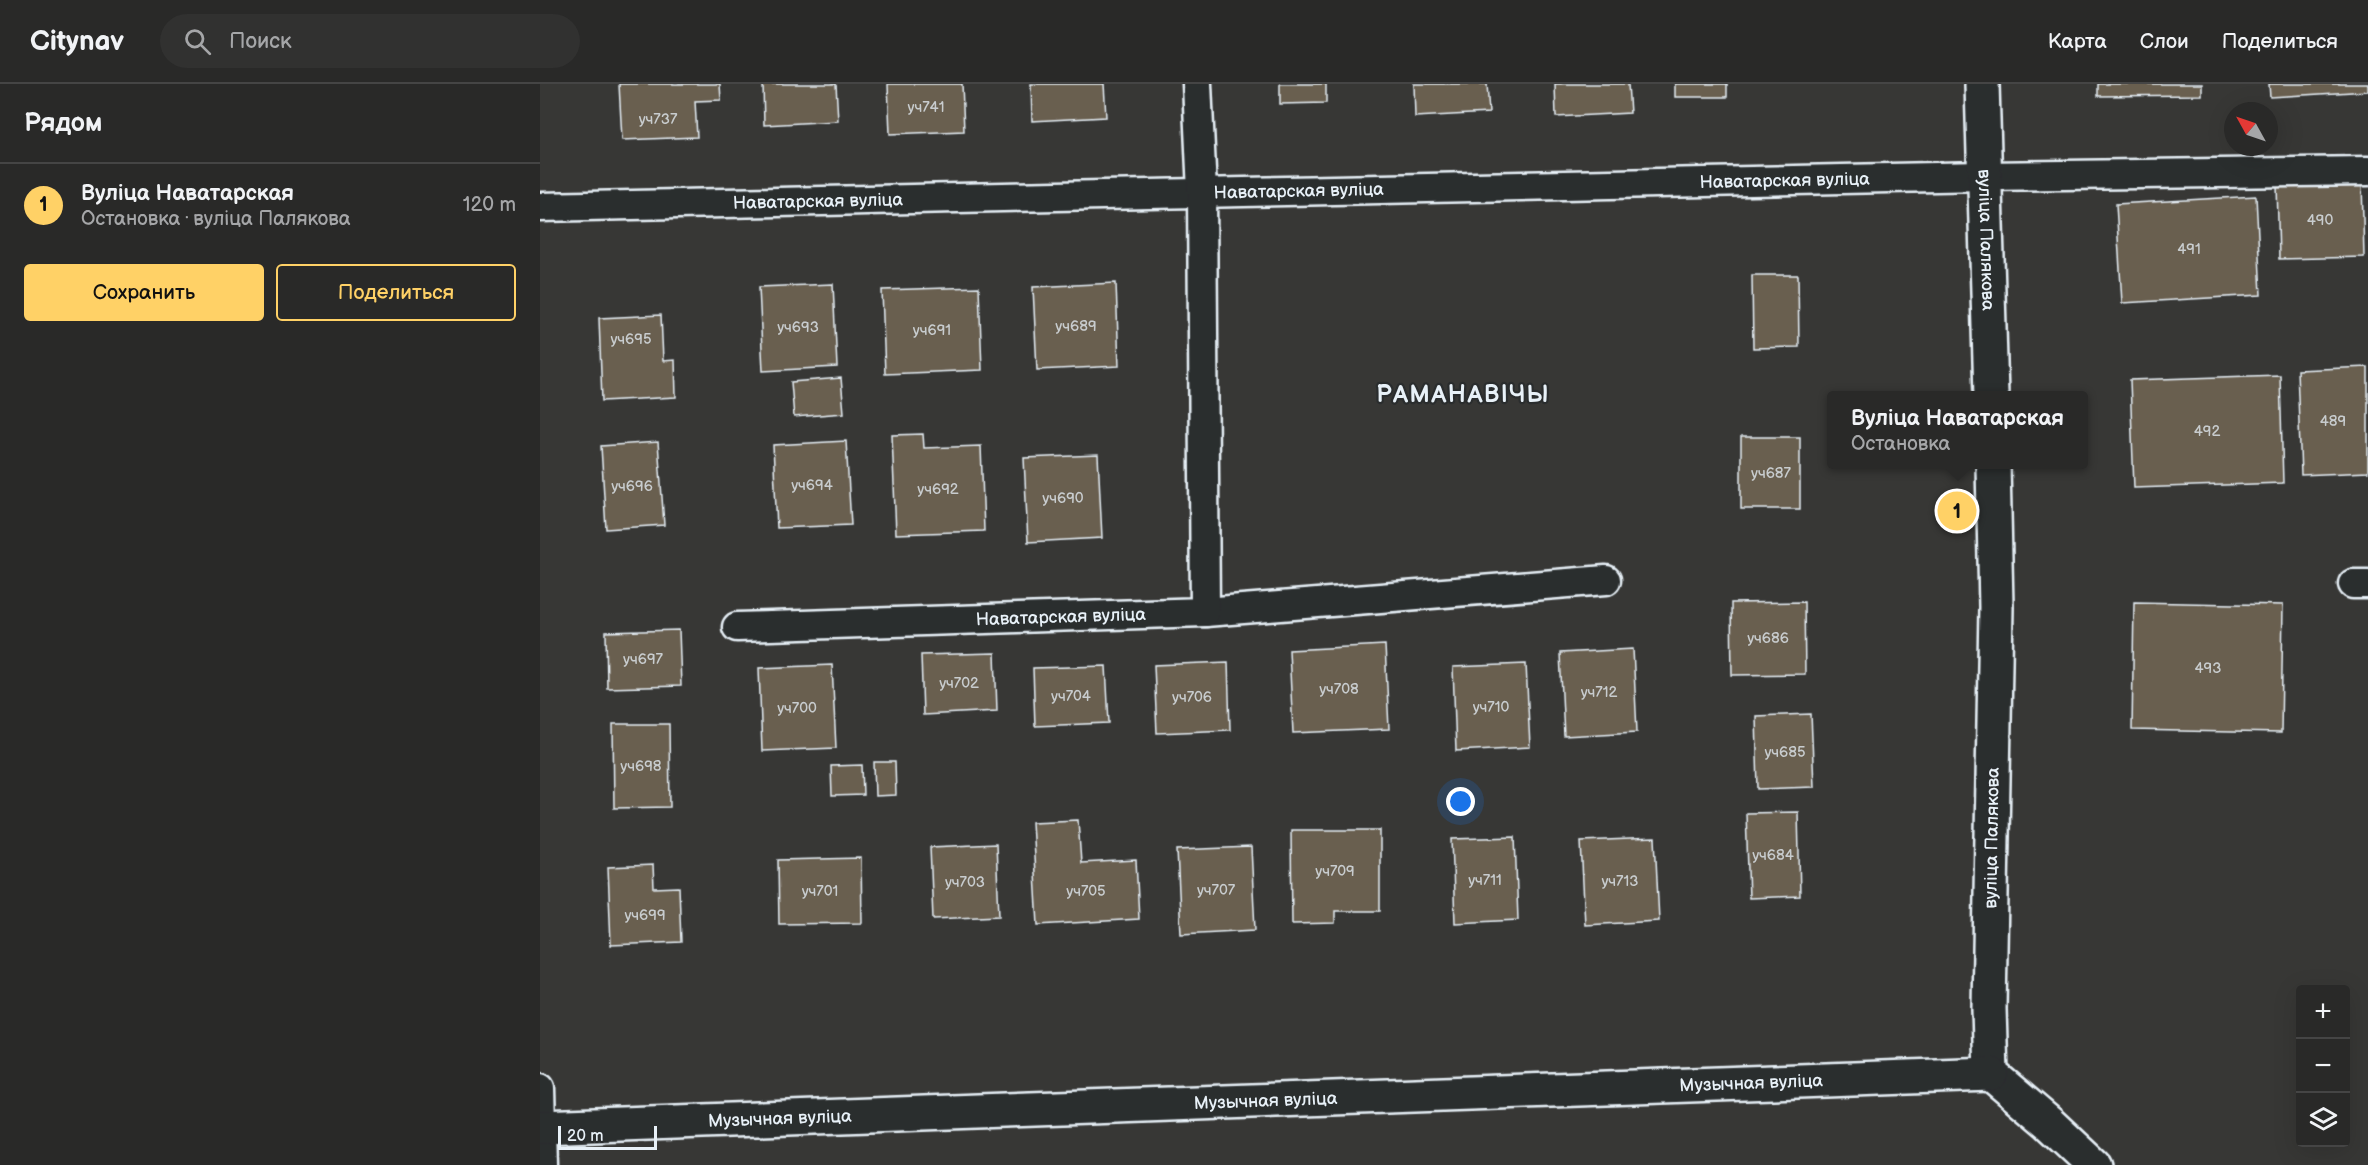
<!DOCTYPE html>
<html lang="ru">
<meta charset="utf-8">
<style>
body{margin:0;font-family:"Balsamiq Sans",sans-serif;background:#313130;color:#f1f3f6}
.controls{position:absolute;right:18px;bottom:18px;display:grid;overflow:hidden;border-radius:6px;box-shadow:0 6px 24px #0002}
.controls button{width:54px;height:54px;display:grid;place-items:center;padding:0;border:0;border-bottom:2px solid #454545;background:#292928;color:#f1f3f6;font:30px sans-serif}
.compass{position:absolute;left:1684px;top:18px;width:54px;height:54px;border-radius:50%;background:#292928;box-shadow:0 6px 24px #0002;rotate:310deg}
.scale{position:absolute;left:18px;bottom:15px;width:99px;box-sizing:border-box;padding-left:6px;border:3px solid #e8f1f8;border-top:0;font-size:16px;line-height:21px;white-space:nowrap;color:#e8f1f8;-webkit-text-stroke:4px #2a2d2e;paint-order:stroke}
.you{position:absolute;left:921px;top:718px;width:21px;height:21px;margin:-15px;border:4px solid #fff;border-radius:50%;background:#1a73e8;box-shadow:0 0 0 9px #1a73e833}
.badge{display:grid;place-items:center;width:39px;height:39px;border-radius:50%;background:#ffd166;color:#111;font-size:20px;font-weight:700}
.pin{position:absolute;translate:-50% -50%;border:3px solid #fff;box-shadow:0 2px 6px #0006}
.popup{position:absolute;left:1287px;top:307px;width:261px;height:78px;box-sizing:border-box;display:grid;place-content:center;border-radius:6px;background:#292928;filter:drop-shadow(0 2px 4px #0005);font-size:20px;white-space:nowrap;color:#a5a6a8}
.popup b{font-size:22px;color:#f1f3f6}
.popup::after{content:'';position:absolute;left:50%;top:100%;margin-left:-12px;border:12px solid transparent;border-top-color:#292928}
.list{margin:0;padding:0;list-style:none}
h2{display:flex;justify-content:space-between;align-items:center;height:78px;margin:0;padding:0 24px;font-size:26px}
h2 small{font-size:20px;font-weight:400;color:#a5a6a8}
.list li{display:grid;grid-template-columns:39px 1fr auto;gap:18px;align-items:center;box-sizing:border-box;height:84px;padding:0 24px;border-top:2px solid #454545}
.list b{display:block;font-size:22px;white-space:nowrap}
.list p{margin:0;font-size:20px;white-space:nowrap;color:#a5a6a8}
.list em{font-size:20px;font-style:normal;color:#a5a6a8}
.actions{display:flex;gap:12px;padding:18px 24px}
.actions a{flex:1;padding:14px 0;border:2px solid #ffd166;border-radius:6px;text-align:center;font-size:21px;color:#ffd166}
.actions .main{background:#ffd166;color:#111}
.icon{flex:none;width:33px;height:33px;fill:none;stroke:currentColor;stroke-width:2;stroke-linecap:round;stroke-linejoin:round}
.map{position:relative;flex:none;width:1828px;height:1081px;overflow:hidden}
header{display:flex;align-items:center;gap:36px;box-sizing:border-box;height:84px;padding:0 30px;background:#292928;border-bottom:2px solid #454545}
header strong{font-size:28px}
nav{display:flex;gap:33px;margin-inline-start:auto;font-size:21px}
.search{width:420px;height:54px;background:#313130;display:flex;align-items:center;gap:15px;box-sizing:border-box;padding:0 21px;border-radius:33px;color:#a5a6a8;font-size:22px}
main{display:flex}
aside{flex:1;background:#292928}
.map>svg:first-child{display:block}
</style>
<header>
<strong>Citynav</strong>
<div class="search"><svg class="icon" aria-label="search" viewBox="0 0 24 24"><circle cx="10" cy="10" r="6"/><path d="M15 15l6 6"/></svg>Поиск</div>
<nav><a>Карта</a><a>Слои</a><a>Поделиться</a></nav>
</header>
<main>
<aside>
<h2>Рядом<small></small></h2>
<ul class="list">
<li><span class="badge">1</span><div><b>Вуліца Наватарская</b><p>Остановка · вуліца Палякова</p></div><em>120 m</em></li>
</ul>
<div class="actions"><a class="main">Сохранить</a><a>Поделиться</a></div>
</aside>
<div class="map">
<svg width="1828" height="1081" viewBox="0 0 1828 1081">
<rect width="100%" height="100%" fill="#373735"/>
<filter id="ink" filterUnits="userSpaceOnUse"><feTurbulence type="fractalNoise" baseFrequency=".0167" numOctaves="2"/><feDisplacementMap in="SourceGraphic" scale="12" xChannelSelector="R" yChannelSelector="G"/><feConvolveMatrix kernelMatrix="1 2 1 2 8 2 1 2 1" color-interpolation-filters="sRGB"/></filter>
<g filter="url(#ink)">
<!-- building -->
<g fill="#695e50" stroke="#e8f1f8" stroke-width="1.5">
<polygon points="79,0 180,0 181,16 155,17 157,53 82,56"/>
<polygon points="223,0 296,0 298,37 224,41"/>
<polygon points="348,0 422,0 424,47 350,50"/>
<polygon points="491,0 564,0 566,33 492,37"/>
<polygon points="740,0 786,0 786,19 740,20"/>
<polygon points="874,0 947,0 949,29 875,33"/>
<polygon points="1015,0 1088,0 1090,29 1016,33"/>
<rect x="1135" y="0" width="52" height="13"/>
<polygon points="1558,0 1662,0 1662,11 1558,12"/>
<polygon points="1729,0 1828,0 1828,7 1730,13"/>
<polygon points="1822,98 1824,173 1739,175 1737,100"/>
<polygon points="1716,112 1721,211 1582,219 1576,120"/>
<polygon points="1212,191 1258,191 1259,263 1213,264"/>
<polygon points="576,199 579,282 497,286 493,203"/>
<polygon points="293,200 297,283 223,287 219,203"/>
<polygon points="439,203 442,286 345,290 342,206"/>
<polygon points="121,231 123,277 135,276 136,313 62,317 59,234"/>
<polygon points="1828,283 1828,388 1761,391 1757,286"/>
<polygon points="1740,291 1743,399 1594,404 1590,296"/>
<polygon points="301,294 304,329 254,333 251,298"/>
<polygon points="383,350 384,364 441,362 444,447 356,450 352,351"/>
<rect x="1201" y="353" width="59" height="72"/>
<polygon points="306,357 311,441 237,444 233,361"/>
<polygon points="118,358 124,441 66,445 61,362"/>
<polygon points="558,371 562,454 488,458 484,374"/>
<polygon points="1264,518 1265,590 1192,591 1191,519"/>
<polygon points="1594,518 1743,521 1741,649 1592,646"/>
<polygon points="139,546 141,602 67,604 66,548"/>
<polygon points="845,561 849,645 753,649 749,566"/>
<polygon points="1093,565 1097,648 1024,652 1020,569"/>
<polygon points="455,569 457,627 383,631 381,571"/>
<polygon points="688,578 690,646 617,649 614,581"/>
<polygon points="986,580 990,663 916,667 913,583"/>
<polygon points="292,581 296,664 222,667 219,584"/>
<polygon points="566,582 569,639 495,642 493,584"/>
<polygon points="1271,630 1274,703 1218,705 1216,632"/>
<polygon points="73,640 129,640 130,723 74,724"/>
<polygon points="334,678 355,678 356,711 335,712"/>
<polygon points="322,681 323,711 292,712 291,682"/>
<polygon points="1258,728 1260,812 1209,814 1206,729"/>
<polygon points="538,736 541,779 596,776 599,835 498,841 492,738"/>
<polygon points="751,746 840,746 840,827 795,827 795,839 752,840"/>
<polygon points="975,753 978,836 915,839 912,755"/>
<polygon points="1115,754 1119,837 1045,841 1041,757"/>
<polygon points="456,760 459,832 393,835 390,763"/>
<polygon points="711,763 715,846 641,850 637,766"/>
<polygon points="321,774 322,839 239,840 238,776"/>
<polygon points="113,781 114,804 139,803 141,858 71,861 68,783"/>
</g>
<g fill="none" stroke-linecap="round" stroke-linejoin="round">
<!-- street casing -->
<g stroke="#e8f1f8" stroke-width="33">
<g id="street">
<path id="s1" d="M0 123 1444 92 1828 87"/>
<polyline points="1813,500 1828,500"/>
<polyline points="665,528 1066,496"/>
<path id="s2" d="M197 543 665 528 662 108 657 0"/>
<polyline points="0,1004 2,1081"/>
</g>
</g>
<!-- secondary casing -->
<g stroke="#e8f1f8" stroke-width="38">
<g id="secondary">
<path id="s3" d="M1442 0 1451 312"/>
<polyline points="1453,380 1456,523 1449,925 1451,990 1509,1039 1554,1081"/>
<path id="s4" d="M0 1043 1451 990"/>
</g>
</g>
<!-- street -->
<use href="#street" stroke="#2a2d2e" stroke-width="28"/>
<!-- secondary -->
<use href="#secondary" stroke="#2a2d2e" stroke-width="33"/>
</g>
</g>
<g text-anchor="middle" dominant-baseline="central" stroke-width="4.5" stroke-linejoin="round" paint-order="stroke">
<!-- number labels -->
<g font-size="15" fill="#c8ccce">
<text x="386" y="23">уч741</text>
<text x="118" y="35">уч737</text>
<text x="1780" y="136">490</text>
<text x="1649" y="165">491</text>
<text x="536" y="242">уч689</text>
<text x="258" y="243">уч693</text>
<text x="392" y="246">уч691</text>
<text x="91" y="255">уч695</text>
<text x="1793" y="337">489</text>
<text x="1667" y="347">492</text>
<text x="1231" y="389">уч687</text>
<text x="272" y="401">уч694</text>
<text x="92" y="402">уч696</text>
<text x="398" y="405">уч692</text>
<text x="523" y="414">уч690</text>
<text x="1228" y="554">уч686</text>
<text x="103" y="575">уч697</text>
<text x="1668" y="584">493</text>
<text x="419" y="599">уч702</text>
<text x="799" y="605">уч708</text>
<text x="1059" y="608">уч712</text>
<text x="531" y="612">уч704</text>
<text x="652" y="613">уч706</text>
<text x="951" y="623">уч710</text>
<text x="257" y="624">уч700</text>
<text x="1245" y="668">уч685</text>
<text x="101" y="682">уч698</text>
<text x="1233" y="771">уч684</text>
<text x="795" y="787">уч709</text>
<text x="945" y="796">уч711</text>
<text x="1080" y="797">уч713</text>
<text x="425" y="798">уч703</text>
<text x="676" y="806">уч707</text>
<text x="280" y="807">уч701</text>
<text x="546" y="807">уч705</text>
<text x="105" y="831">уч699</text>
</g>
<!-- street labels -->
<g font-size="18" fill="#e8f1f8" stroke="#2a2d2e">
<text stroke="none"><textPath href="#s1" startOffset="1245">Наватарская вуліца</textPath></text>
<text stroke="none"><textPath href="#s1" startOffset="759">Наватарская вуліца</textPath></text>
<text stroke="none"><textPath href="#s1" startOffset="278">Наватарская вуліца</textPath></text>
<text stroke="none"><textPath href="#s3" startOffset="156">вуліца Палякова</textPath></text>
<text stroke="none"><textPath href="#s2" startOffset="324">Наватарская вуліца</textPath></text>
<text transform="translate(1452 754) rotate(-89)">вуліца Палякова</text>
<text stroke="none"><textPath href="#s4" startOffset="1212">Музычная вуліца</textPath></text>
<text stroke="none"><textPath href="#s4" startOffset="726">Музычная вуліца</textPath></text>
<text stroke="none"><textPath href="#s4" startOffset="240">Музычная вуліца</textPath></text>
</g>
<!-- district labels -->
<g font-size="24" font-weight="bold" letter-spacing="1.5" fill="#e8f1f8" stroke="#2a2d2e">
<text x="923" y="310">РАМАНАВІЧЫ</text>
</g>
</g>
</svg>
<div class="controls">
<button>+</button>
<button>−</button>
<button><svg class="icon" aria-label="layers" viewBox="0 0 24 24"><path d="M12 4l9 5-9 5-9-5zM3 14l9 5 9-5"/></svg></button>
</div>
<svg class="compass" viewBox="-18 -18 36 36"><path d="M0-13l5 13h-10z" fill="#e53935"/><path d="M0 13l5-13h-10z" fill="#a5a6a8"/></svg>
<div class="scale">20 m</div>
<div class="you"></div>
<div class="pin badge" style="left:1417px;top:427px">1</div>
<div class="popup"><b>Вуліца Наватарская</b>Остановка</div>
</div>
</main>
